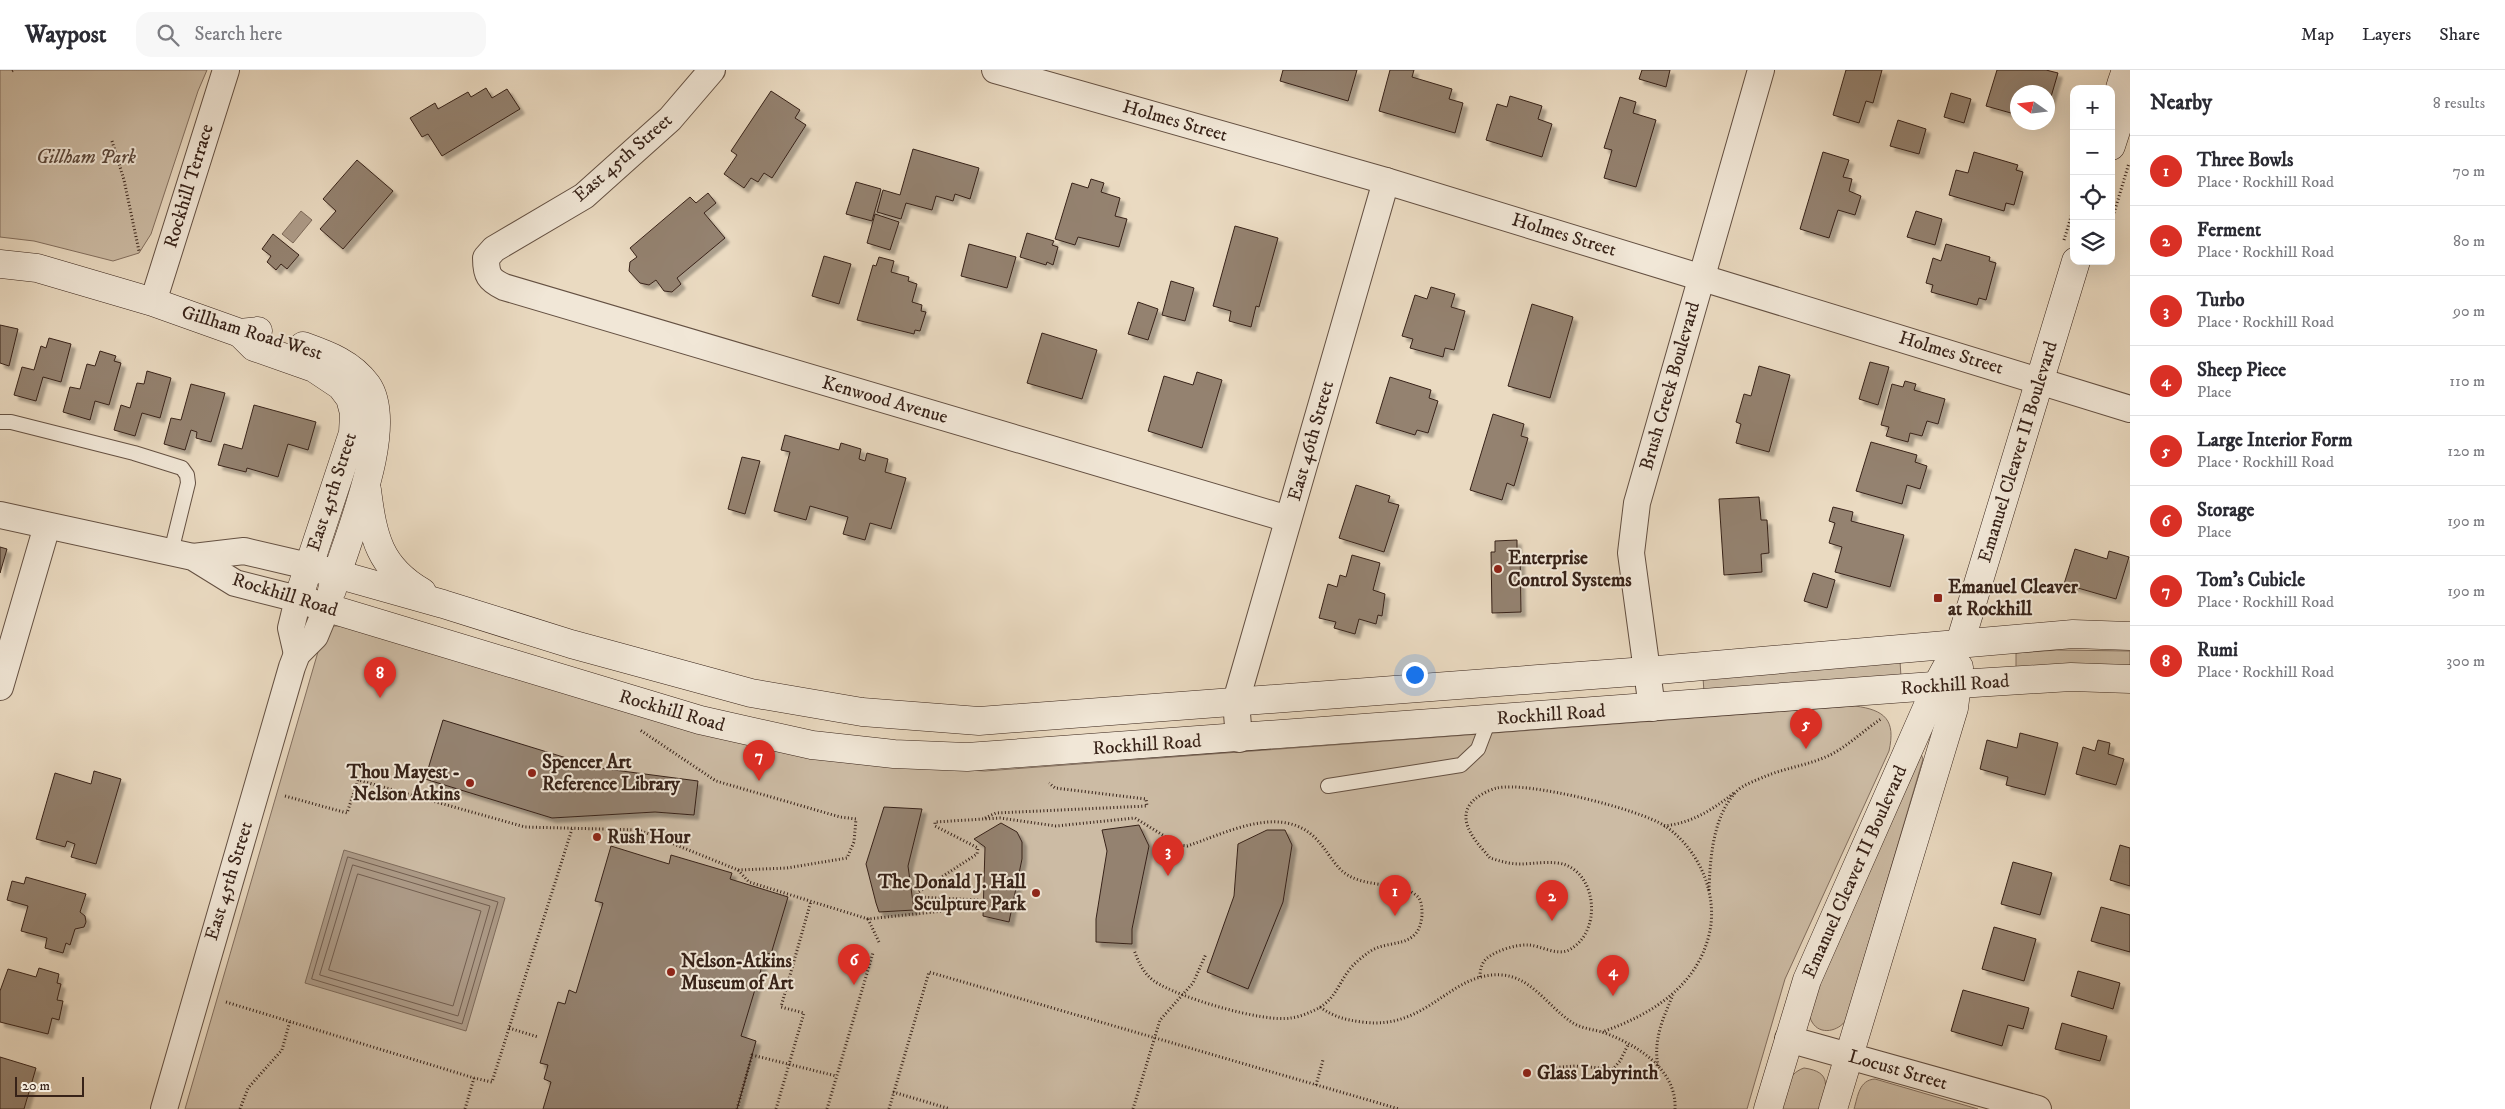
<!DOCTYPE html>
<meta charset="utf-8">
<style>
body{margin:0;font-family:"IM FELL DW Pica",serif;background:#f7f7f7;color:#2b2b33}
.controls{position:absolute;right:15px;top:15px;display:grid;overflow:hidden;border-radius:10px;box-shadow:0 5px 20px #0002}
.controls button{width:45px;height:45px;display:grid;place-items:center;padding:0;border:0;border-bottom:1px solid #e1e1e2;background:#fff;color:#2b2b33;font:25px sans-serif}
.compass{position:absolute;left:2010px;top:15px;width:45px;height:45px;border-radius:50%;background:#fff;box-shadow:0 5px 20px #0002;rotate:284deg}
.scale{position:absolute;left:15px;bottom:12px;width:69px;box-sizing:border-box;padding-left:5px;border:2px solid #372218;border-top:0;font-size:14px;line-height:18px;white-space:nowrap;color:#372218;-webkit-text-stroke:4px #f1e7d7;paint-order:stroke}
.you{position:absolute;left:1414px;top:604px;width:18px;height:18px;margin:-12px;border:4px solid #fff;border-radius:50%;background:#1a73e8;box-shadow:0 0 0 8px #1a73e833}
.badge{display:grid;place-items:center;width:32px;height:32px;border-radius:50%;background:#d93025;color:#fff;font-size:16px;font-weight:700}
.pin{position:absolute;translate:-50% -41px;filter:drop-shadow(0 1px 2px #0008)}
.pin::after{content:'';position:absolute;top:26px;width:18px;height:15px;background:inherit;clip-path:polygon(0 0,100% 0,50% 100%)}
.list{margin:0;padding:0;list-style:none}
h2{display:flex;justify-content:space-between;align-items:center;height:65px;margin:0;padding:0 20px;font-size:21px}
h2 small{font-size:16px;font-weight:400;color:#7c7c81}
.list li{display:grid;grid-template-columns:32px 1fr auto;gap:15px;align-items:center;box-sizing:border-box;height:70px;padding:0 20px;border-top:1px solid #e1e1e2}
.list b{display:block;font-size:19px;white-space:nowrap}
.list p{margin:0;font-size:16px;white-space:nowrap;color:#7c7c81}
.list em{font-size:16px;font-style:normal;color:#7c7c81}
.icon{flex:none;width:28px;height:28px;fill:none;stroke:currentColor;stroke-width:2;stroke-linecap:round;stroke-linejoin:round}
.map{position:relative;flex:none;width:2130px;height:1039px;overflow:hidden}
header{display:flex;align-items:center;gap:30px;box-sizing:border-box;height:70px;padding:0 25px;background:#fff;border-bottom:1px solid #e1e1e2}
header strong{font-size:24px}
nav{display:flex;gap:28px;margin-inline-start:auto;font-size:18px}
.search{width:350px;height:45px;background:#f7f7f7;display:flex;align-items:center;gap:12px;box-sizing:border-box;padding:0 18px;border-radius:15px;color:#7c7c81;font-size:19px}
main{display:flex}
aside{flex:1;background:#fff}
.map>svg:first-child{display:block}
</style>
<header>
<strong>Waypost</strong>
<div class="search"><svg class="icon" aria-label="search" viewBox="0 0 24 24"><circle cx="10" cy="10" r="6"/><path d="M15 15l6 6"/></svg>Search here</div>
<nav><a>Map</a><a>Layers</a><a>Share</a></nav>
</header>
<main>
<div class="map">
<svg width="2130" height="1039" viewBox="0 0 2130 1039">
<defs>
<filter id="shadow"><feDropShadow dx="4.5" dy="4.5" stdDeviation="1" flood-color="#0004"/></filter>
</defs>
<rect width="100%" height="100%" fill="#eadac1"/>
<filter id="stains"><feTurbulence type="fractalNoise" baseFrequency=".004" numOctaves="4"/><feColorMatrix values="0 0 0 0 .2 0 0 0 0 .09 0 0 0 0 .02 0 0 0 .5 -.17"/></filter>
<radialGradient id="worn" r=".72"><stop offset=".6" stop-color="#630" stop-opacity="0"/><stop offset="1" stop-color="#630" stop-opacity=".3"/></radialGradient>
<!-- green -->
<g fill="#ccbba4" stroke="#826e5e">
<polygon points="0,0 207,0 198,21 151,164 139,183 113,191 34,171 0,167"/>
<path d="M334 556H342L872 694 985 701 1855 636C1885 640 1896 650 1889 681L1785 909 1747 1039H185L322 568 327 560Z"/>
<polygon points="2057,580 2130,581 2130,599 2016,599 2016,583"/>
<polygon points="1900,591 1901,607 1704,623 1703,607"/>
<path d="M1921 684 1923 689 1846 950C1839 961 1820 966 1812 952 1808 946 1810 939 1811 932Z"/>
<path d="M1804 998C1833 1002 1826 1017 1821 1039H1779C1785 1022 1786 1004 1804 998Z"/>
<path d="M1875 1009 1978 1039H1854C1858 1026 1859 1010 1875 1009Z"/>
</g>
<!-- water -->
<g fill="#ad9b88" stroke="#7e6b5b">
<polygon points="301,141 312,150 293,173 282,164"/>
<polygon points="344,780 505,828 466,961 305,913"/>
</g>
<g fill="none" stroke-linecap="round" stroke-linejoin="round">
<!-- shore -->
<g stroke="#725e50" stroke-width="1">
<polygon points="348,787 498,832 462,954 312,909"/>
<polygon points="353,795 490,836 458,946 320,905"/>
<polygon points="358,804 481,841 453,936 329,900"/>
</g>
</g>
<!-- building -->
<g fill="#948270" stroke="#372218" filter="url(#shadow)">
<polygon points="1283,0 1357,0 1348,31 1280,11"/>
<polygon points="1390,0 1414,0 1412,7 1452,19 1449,29 1463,33 1455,63 1379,41"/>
<polygon points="1642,0 1670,0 1666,17 1639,9"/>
<polygon points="1846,0 1882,0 1873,33 1866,31 1859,53 1833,45"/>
<polygon points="1997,0 2046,0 2058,3 2048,37 2048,22 2018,22 2018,45 1986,36"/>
<polygon points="486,18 492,28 507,19 520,39 442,86 428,64 422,67 410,48 435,33 438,39 468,22 471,27"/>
<polygon points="771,21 800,40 795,48 806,55 772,108 764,103 758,112 751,108 744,118 724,104 737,85 731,81"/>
<polygon points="1951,23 1971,29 1964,53 1944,47"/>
<polygon points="1510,26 1542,36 1538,49 1552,54 1542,87 1486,70 1497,34 1507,37"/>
<polygon points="1620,27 1636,32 1633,43 1656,50 1636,117 1604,108 1612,80 1604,78"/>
<polygon points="1898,50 1926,59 1919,84 1890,76"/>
<polygon points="913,79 979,98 970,129 955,124 953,131 936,126 932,140 906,133 901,149 877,142 883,120 900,125"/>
<polygon points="1823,82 1849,90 1843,107 1852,109 1849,121 1861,126 1855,145 1838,140 1829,168 1800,159"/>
<polygon points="1974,82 2018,95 2016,100 2023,102 2014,135 2006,133 2004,141 1949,125 1956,100 1968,103"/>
<polygon points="357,90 393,121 343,179 320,159 336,141 323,129"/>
<polygon points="1091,109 1104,113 1101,122 1120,128 1115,146 1127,149 1119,177 1078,167 1075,175 1055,169 1072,113 1088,118"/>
<polygon points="856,112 881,119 872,151 846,144"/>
<polygon points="708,123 716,133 704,143 725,168 677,208 681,214 672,222 664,221 656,210 649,215 640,213 629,201 630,192 637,187 630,178 690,127 696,133"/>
<polygon points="1916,141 1942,149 1935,175 1907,167"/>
<polygon points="875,144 899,152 890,180 867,173"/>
<polygon points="1235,156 1278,168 1259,237 1256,236 1251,257 1229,251 1231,241 1213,236"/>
<polygon points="1027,163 1054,171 1052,175 1058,177 1053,195 1047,192 1046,195 1020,187"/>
<polygon points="273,164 299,185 287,199 281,194 276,200 267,192 271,186 262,179"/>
<polygon points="969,174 1016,187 1007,218 961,206"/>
<polygon points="1946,174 1990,187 1989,191 1996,193 1986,230 1979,228 1977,235 1931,222 1933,215 1926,213 1933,188 1941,191"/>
<polygon points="824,186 851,194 839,234 812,226"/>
<polygon points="879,187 894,191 891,202 909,207 908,211 917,214 912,232 922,235 921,241 926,242 920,261 915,260 914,264 857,250 873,195 876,196"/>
<polygon points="1171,211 1194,218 1185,251 1162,245"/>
<polygon points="1431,217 1455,224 1451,237 1465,241 1454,280 1445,278 1443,287 1410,278 1413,269 1402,266 1415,225 1427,229"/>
<polygon points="1138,232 1158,239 1148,270 1128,264"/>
<polygon points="1532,234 1573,247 1550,328 1508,316"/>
<polygon points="0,255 18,259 9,296 0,293"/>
<polygon points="1042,263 1097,280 1082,329 1027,313"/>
<polygon points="49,268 71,274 61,312 43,307 36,331 14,325 22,297 34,300 41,276 46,278"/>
<polygon points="100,281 116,286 114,291 121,293 109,335 95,331 90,350 63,342 70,317 80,319 87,294 95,296"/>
<polygon points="1870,292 1889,297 1878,335 1859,329"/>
<polygon points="1759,296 1790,305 1769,382 1736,373 1741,354 1736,352 1744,324 1751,326"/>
<polygon points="147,301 171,308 160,348 142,343 135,366 114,360 121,335 130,338 137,313 144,314"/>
<polygon points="1197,302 1222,310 1202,378 1148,361 1164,306 1193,315"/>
<polygon points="1390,307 1431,320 1429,328 1438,331 1428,363 1417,360 1415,365 1376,353"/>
<polygon points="1905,311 1916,314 1914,320 1945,329 1938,354 1927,351 1922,366 1910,363 1908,372 1886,366 1889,357 1881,355 1892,314 1903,317"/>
<polygon points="191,314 225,323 211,372 196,368 197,362 191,360 185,380 164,374 171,348 181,350"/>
<polygon points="254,335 316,352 308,380 288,374 278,407 247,398 246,402 218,395 224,374 242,379"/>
<polygon points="1493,344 1524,354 1521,366 1528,368 1514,416 1507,413 1502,430 1470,420"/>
<polygon points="785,365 839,380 841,373 861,379 859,389 865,391 867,383 888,389 885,402 906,408 891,459 870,453 865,470 843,464 848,447 810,436 806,450 774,441 790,382 781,380"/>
<polygon points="1871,372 1917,385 1915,392 1927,396 1920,419 1907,415 1902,434 1856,421"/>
<polygon points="742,387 760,391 745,444 728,439"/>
<polygon points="1356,415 1390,426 1388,432 1399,435 1384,482 1339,468"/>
<polygon points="1759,427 1761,450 1767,450 1769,483 1761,484 1762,502 1724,505 1719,429"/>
<polygon points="1833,437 1853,442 1851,451 1904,465 1890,517 1835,502 1842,477 1829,473 1835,453 1829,451"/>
<polygon points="1517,470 1517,482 1520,482 1521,542 1492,543 1491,482 1495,482 1495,471"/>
<polygon points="0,477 7,479 0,503"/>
<polygon points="2075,479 2107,489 2109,481 2129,487 2116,529 2064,514"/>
<polygon points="1352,485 1380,493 1373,520 1385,524 1382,546 1378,545 1376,554 1359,549 1355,564 1334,558 1336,552 1319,548 1328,514 1337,517 1340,505 1346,507"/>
<polygon points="1813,503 1835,510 1827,538 1804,531"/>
<polygon points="443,650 599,698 698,711 694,745 655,742 552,748 425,709"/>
<polygon points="2020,663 2058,673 2045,725 2006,715 2008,707 1980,699 1987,670 2017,678"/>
<polygon points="2098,670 2110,673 2108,684 2124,689 2116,715 2076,704 2083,677 2095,681"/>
<polygon points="94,701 121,709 96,794 71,787 75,774 67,771 65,777 36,769 55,703 91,714"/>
<polygon points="884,737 922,739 908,796 914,840 879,842 876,833 866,794"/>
<polygon points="1001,753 1017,762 1022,772 1022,789 1009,852 983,846 985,777 974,769"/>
<polygon points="1139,755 1149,776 1132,859 1132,874 1096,872 1096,849 1107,781 1102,760"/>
<polygon points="1267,760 1285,760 1292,775 1283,832 1248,919 1207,902 1234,826 1238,774"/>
<polygon points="2120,775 2130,778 2130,816 2110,810"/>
<polygon points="611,776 669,794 671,785 732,803 730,809 788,827 771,884 766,883 741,966 756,971 737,1039 543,1039 551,1012 544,1009 548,995 540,993 558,932 565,934 569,920 576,923 603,833 595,831"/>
<polygon points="2013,792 2052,803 2040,845 2001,834"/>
<polygon points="26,807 86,824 80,842 85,846 86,852 84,857 75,859 70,875 66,873 63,883 45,878 47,868 21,861 28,836 7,830 12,811 24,814"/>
<polygon points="2101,837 2130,845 2130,882 2091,871"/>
<polygon points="1994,857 2036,869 2024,911 1982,899"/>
<polygon points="39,898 59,904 57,913 61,914 57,930 63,931 59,950 52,948 48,964 0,952 0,921 8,899 36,907"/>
<polygon points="2078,901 2120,913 2113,939 2071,926"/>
<polygon points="1963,920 2029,938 2023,959 2008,955 2002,976 1951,961"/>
<polygon points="2062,953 2107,966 2100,991 2055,979"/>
<polygon points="0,987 36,998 24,1039 0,1039"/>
</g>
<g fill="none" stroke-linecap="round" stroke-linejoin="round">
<!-- lane casing -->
<g stroke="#645042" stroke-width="16">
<g id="lane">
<polyline points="0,352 11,352 134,383 182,398 187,405 188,413 171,482"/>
<polyline points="1328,716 1461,695 1478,679 1489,650"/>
</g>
</g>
<!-- street casing -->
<g stroke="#645042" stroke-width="28">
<g id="street">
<path d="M712 0 670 49 584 126 494 179 486 188C486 205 489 210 504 217L1288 449"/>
<polyline points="995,0 1386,111 2130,339"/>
<polyline points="153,232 226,0"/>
<polyline points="0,445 193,487 235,513 298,529 291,558 297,584"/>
<polyline points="193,487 244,481 308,496"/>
<polyline points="0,617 47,456"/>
<polyline points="1652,638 1631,483 1637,433 1761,0"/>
<polyline points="1239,669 1236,631 1386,111"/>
<polyline points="1788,969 2038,1039"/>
<polyline points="164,1039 292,597 297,584 315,566 327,537"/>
</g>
</g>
<!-- secondary casing -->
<g stroke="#372218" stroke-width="29">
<g id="secondary">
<path d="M2111 76 2122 42C2114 28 2121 15 2126 0"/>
<polyline points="0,194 37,198 153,232 240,263 258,261"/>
<polyline points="240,263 254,277 314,298 341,316 350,328 354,343 353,363 298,529 700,650 812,675 894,684 967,687 1974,613 2071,607 2130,609"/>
<path d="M303 276C328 285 351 293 367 315 397 357 345 473 332 520"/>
<path d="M367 420C373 467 379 497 422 522"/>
<polyline points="308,496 443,534 571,574 751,623 862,642 979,651 1646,601 2073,564 2130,566"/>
<polyline points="1768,1039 1807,910 1937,615 1960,573 2076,191"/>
<polyline points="1833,1039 1954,638 1959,597"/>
</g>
</g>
<!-- path -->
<g stroke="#372218" stroke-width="3" stroke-dasharray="1 2.5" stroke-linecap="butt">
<polyline points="12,1 14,0"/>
<polyline points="112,71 124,110 139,181"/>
<polyline points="2111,153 2129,93"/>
<polyline points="2064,170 2074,137"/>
<polyline points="285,726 347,743 358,710 525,757 639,760 738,800 787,798 847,788 854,772 856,749 840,747 716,711 640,660"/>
<polyline points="985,748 996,743 1147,736 1146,729 1055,718 1049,713"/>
<path d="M1664 756C1692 753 1712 740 1734 723"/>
<polyline points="738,800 749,812 868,849"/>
<path d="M1709 820C1710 789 1713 746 1736 722 1742 715 1757 710 1766 706 1786 698 1808 695 1828 686 1847 677 1864 660 1881 649"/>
<path d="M879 872 868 849 980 837V830L918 827 917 823 977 784 978 778 935 756V752L1000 748 1056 756 1135 748 1179 775 1187 776C1224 764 1277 735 1312 765 1324 775 1330 789 1341 800 1362 820 1402 810 1418 827 1422 832 1422 839 1422 845 1419 881 1389 868 1369 882 1361 888 1352 895 1347 903 1338 916 1334 929 1319 938 1311 942 1300 947 1291 948 1263 953 1177 927 1154 911 1143 903 1138 891 1134 880"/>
<path d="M1480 907C1480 901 1481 894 1486 889 1495 881 1516 874 1529 875 1541 876 1557 886 1569 880 1601 863 1598 808 1566 795 1553 790 1534 794 1520 794 1509 794 1500 791 1490 788 1479 775 1458 754 1469 736 1473 728 1488 720 1497 718 1527 711 1639 739 1665 756 1699 779 1719 825 1709 865 1696 918 1650 945 1602 962"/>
<polyline points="226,932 474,1008 492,1012 572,759"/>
<path d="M1320 937C1334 947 1346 950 1362 952 1428 961 1450 901 1502 905 1531 907 1548 936 1570 951 1579 958 1591 959 1602 962 1636 974 1677 999 1675 1039"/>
<polyline points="509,958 538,967"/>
<path d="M1658 996C1653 970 1663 948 1673 925"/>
<polyline points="1549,998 1575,996 1613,999 1620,991 1628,975"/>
<polyline points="1316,1015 1323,990"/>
<polyline points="893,1022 950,1039"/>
<polyline points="240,1039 248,1018 282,980 290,951"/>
<polyline points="465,1039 474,1008"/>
<polyline points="737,1039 752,985 836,1006"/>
<polyline points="776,1039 804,943 781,937 811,831"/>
<polyline points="827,1039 873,883"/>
<polyline points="889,1039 929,902 1399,1039"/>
<polyline points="1133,1039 1160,950 1193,913 1206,884"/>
</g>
<!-- lane -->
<use href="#lane" stroke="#f1e7d7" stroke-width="14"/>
<!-- street -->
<use href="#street" stroke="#f1e7d7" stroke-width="26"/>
<!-- secondary -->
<use href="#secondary" stroke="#f1e7d7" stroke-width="28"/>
</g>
<!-- markers -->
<g fill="#8f2418" stroke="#f1e7d7" stroke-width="2">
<circle cx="1498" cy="499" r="5"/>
<rect x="1933" y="523" width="10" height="10" rx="2.5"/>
<circle cx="532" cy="703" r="5"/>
<circle cx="470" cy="713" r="5"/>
<circle cx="597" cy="767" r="5"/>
<circle cx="1036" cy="823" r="5"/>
<circle cx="671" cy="902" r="5"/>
<circle cx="1527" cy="1003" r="5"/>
</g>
<g text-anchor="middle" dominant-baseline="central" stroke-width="4" stroke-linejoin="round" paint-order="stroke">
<!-- street labels -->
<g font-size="19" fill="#372218" stroke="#f1e7d7">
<text transform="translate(1175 51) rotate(16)">Holmes Street</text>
<text transform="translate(623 88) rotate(-41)">East 45th Street</text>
<text transform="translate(189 116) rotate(-73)">Rockhill Terrace</text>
<text transform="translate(1564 165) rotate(17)">Holmes Street</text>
<text transform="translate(252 263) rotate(17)">Gillham Road West</text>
<text transform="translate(1951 283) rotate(17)">Holmes Street</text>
<text transform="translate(1670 316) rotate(-74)">Brush Creek Boulevard</text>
<text transform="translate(885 330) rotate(16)">Kenwood Avenue</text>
<text transform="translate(1311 371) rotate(-74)">East 46th Street</text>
<text transform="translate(2018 382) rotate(-73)">Emanuel Cleaver II Boulevard</text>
<text transform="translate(332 422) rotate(-72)">East 45th Street</text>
<text transform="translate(285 525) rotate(17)">Rockhill Road</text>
<text transform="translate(1955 615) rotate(-4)">Rockhill Road</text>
<text transform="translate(672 641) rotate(16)">Rockhill Road</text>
<text transform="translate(1551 645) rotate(-4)">Rockhill Road</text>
<text transform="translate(1147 675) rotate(-4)">Rockhill Road</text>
<text transform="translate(1855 802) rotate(-66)">Emanuel Cleaver II Boulevard</text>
<text transform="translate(229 811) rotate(-73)">East 45th Street</text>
<text transform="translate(1898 1000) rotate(16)">Locust Street</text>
</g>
<!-- park labels -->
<g font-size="19" font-style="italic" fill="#5c483b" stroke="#f1e7d7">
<text x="86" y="87">Gillham Park</text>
</g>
<!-- poi labels -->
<g font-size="19" font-weight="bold" fill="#372218" stroke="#f1e7d7" text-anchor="start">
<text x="1508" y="488">Enterprise<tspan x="1508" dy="22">Control Systems</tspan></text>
<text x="1948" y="517">Emanuel Cleaver<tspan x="1948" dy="22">at Rockhill</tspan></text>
<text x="542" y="692">Spencer Art<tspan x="542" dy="22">Reference Library</tspan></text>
<text x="460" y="702" text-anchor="end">Thou Mayest -<tspan x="460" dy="22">Nelson Atkins</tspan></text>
<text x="607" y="767">Rush Hour</text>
<text x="1026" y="812" text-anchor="end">The Donald J. Hall<tspan x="1026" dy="22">Sculpture Park</tspan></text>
<text x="681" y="891">Nelson-Atkins<tspan x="681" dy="22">Museum of Art</tspan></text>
<text x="1537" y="1003">Glass Labyrinth</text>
</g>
</g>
<rect width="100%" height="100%" filter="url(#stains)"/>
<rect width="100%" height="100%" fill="url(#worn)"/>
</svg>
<div class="controls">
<button>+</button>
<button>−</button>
<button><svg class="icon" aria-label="locate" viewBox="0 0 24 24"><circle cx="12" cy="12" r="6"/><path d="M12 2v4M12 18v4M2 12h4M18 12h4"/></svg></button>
<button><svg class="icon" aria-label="layers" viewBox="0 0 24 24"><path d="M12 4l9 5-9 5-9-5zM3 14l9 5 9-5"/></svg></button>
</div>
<svg class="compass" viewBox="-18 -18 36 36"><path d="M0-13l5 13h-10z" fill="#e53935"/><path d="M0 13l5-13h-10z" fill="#7c7c81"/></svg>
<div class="scale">20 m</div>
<div class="you"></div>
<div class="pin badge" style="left:1395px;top:846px">1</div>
<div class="pin badge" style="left:1552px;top:851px">2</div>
<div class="pin badge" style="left:1168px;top:806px">3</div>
<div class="pin badge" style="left:1613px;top:926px">4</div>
<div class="pin badge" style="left:1806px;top:679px">5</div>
<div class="pin badge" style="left:854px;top:915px">6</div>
<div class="pin badge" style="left:759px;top:711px">7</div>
<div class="pin badge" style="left:380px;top:628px">8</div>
</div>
<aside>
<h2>Nearby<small>8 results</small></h2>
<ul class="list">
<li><span class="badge">1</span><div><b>Three Bowls</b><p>Place · Rockhill Road</p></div><em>70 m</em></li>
<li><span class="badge">2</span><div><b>Ferment</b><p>Place · Rockhill Road</p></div><em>80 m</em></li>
<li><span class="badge">3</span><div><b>Turbo</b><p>Place · Rockhill Road</p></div><em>90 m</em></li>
<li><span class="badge">4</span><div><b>Sheep Piece</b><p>Place</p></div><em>110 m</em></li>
<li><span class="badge">5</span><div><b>Large Interior Form</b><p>Place · Rockhill Road</p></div><em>120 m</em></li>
<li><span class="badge">6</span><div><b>Storage</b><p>Place</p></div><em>190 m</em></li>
<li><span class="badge">7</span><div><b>Tom's Cubicle</b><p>Place · Rockhill Road</p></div><em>190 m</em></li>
<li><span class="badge">8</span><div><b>Rumi</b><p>Place · Rockhill Road</p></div><em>300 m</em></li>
</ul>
</aside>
</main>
